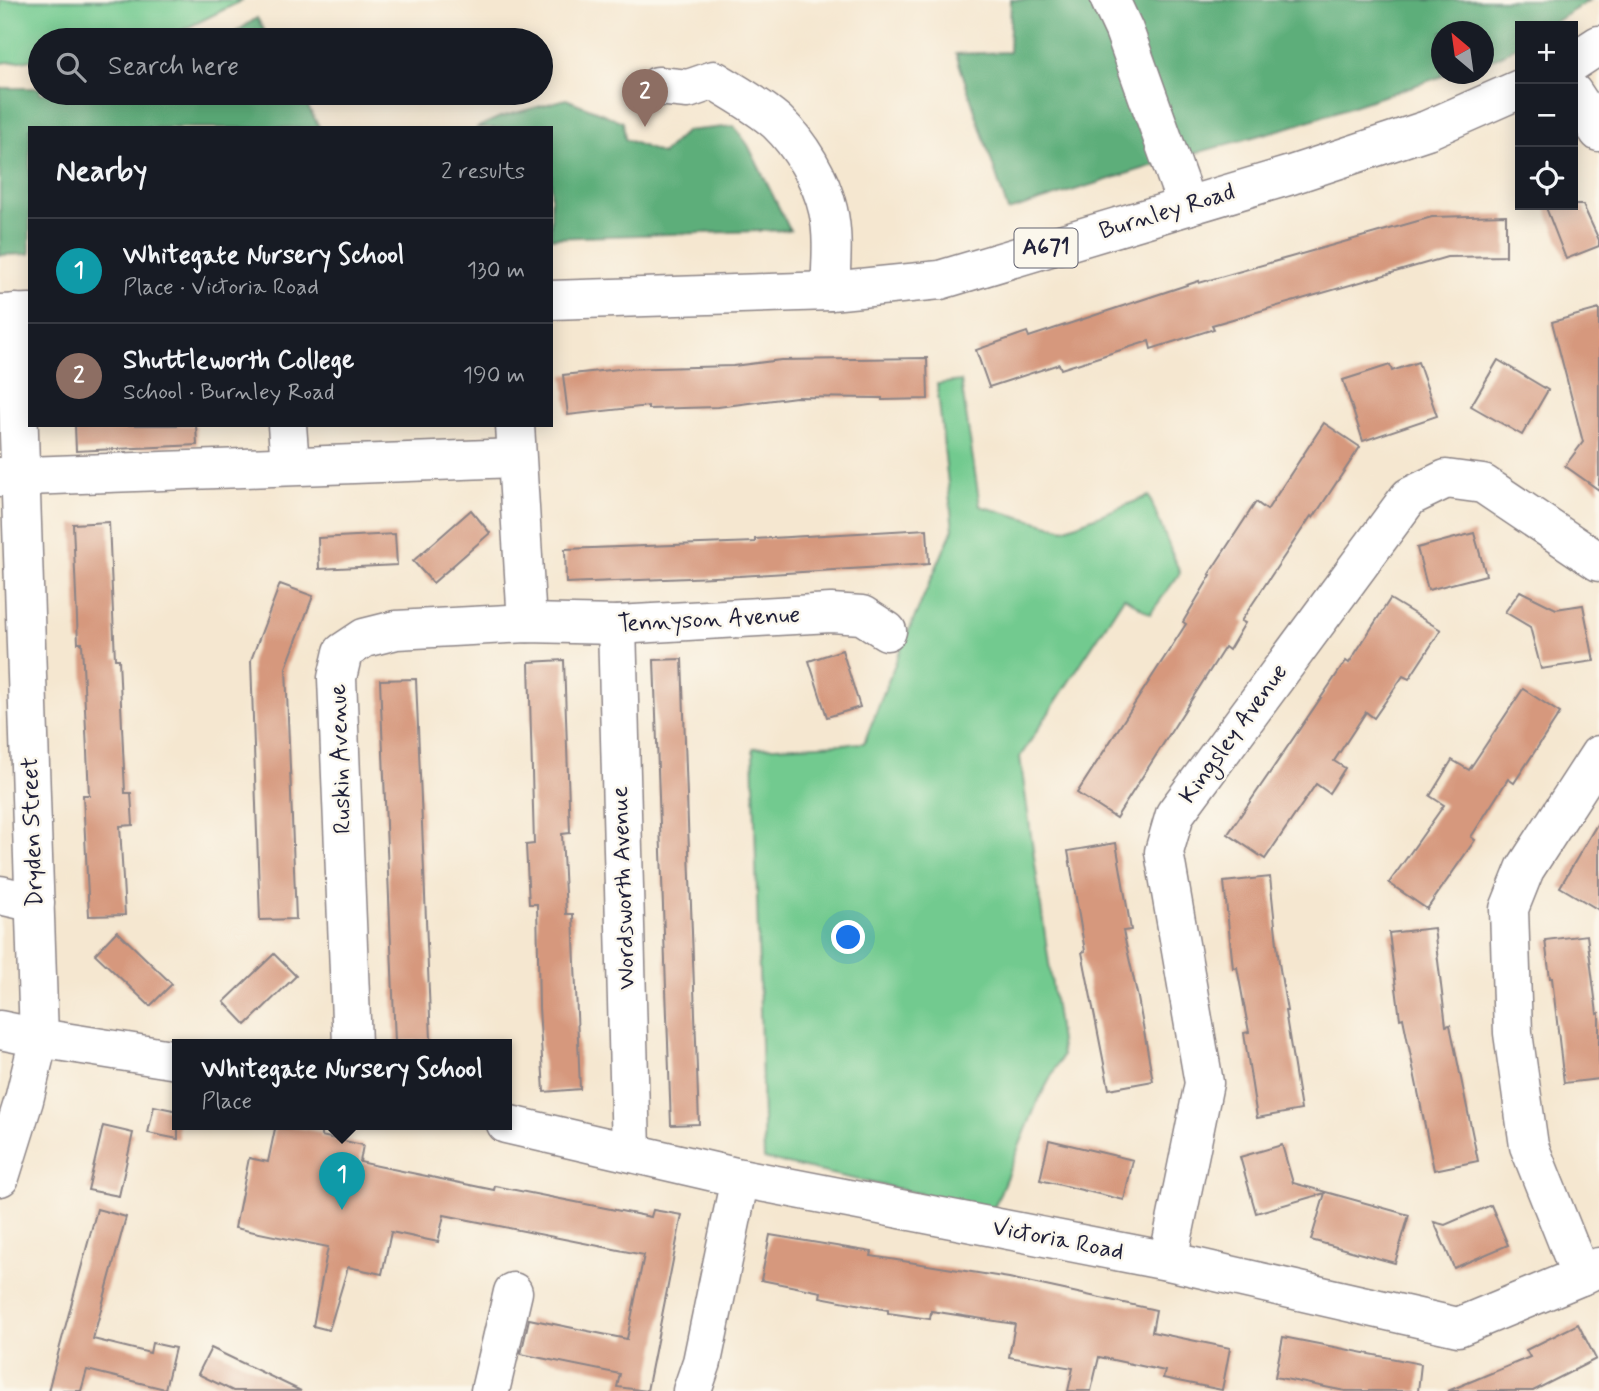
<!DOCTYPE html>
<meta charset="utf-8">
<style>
body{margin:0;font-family:Mynerve,sans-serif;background:#242831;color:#f1f3f6}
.controls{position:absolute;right:21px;top:21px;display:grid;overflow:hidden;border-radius:0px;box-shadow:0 4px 18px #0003}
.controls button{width:63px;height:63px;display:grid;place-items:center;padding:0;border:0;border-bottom:2px solid #363941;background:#171b24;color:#f1f3f6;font:35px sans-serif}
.compass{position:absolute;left:1431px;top:21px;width:63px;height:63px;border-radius:50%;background:#171b24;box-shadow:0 4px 18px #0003;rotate:331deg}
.you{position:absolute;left:849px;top:938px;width:24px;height:24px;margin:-18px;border:5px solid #fff;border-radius:50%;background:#1a73e8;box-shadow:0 0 0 10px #1a73e833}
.badge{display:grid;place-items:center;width:46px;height:46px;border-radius:50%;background:#c8321e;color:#fff;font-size:23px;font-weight:700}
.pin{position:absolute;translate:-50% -58px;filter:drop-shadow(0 2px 4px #0008)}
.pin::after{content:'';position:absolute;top:37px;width:24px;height:21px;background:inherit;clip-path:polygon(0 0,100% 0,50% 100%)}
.popup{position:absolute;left:172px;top:1039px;width:340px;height:91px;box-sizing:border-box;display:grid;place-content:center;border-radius:0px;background:#171b24;filter:drop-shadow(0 2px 5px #0005);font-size:23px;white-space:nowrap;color:#9ea1a6}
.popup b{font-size:26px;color:#f1f3f6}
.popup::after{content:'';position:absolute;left:50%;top:100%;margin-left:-14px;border:14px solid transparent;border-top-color:#171b24}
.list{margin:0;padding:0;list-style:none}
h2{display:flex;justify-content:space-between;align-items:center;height:91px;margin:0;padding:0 28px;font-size:30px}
h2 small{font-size:23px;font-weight:400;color:#9ea1a6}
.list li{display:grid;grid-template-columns:46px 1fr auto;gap:21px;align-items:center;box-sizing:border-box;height:105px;padding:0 28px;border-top:2px solid #363941}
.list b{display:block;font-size:26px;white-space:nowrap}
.list p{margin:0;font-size:23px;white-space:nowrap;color:#9ea1a6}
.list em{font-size:23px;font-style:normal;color:#9ea1a6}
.icon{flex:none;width:38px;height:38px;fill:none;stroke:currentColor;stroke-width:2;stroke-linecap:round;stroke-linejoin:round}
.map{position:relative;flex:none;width:1599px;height:1391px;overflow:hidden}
.search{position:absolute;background:#171b24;box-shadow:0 4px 18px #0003;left:28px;top:28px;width:525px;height:77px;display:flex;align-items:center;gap:18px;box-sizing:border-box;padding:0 24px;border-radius:38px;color:#9ea1a6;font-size:26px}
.panel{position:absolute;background:#171b24;box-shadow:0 4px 18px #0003;left:28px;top:126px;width:525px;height:301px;border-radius:0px}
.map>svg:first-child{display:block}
</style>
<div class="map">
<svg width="1599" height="1391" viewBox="0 0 1599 1391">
<rect width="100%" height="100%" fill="#fbf7ec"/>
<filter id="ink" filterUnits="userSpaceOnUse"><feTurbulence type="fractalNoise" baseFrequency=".0143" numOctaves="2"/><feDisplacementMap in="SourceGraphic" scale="14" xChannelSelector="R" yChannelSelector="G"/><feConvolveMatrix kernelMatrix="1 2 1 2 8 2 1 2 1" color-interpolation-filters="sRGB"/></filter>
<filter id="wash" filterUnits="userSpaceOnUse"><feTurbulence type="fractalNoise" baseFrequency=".00686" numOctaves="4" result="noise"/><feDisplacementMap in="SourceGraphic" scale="28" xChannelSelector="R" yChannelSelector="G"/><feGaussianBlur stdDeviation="1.57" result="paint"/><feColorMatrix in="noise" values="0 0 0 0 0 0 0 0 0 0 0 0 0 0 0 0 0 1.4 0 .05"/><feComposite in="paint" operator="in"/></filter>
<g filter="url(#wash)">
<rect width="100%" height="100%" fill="#f5e7d0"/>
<!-- green -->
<g fill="#72ca8f" stroke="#4a7665" stroke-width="2">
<polygon points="0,0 243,0 163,40 40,40 40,59 0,63"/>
<polygon points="961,381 980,506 1064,529 1149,496 1180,573 1150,614 1124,597 1020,757 1062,1056 1037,1103 993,1210 764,1159 753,748 864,743 900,651 953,529 937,384"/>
</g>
<!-- forest -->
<g fill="#5dae7a" stroke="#40685a" stroke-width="2">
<polygon points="1011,0 1590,0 1548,26 1520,26 1520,44 1500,56 1484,62 1484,32 1442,32 1442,74 1449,74 1293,126 1171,160 1008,211 956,54 1009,52"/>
<polygon points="257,18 270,40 224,40"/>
<polygon points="0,88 40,88 40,93 300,93 320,128 30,128 30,254 0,255"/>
<polygon points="566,99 623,122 625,139 662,154 686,131 734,126 748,145 790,230 551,238 551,128 476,128 500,117"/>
</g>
<g id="blocks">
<!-- building -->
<g fill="#d6987d">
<polygon points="1545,205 1583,205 1599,240 1599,246 1566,259"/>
<polygon points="1506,215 1506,256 1447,257 1212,325 1214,329 1151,349 1149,341 1061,369 1059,364 989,387 976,350 1027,332 1029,337 1199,281 1199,283 1432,217"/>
<polygon points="1599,309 1599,490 1565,466 1583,442 1552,322"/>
<polygon points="927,358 928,399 882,400 882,398 796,397 718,407 648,409 648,406 568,415 563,375 619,369 733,366 781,360"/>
<polygon points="1498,360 1548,390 1522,435 1471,406"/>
<polygon points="1418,362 1437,416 1363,441 1343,380 1390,365 1392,371"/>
<polygon points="1324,423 1360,447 1313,518 1311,516 1241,621 1245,623 1229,650 1225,647 1116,818 1077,793 1186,624 1183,622 1211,575 1209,574 1256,502 1267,510"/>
<polygon points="75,425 196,425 197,445 76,451"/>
<polygon points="471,510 490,533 433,583 413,561"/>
<polygon points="109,522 115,659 119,659 125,793 131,793 133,825 120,826 125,915 89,916 83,795 89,795 82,643 78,643 73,524"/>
<polygon points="927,529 929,564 739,576 566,583 565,549 755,542 755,539"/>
<polygon points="1474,533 1486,575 1428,590 1417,548"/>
<polygon points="395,534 397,565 319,569 318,538"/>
<polygon points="280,584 313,596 286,668 296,919 260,920 251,660"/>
<polygon points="1520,591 1556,609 1583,605 1594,661 1541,669 1530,627 1505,612"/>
<polygon points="1390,599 1441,630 1409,679 1403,676 1374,718 1366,712 1334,761 1345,768 1329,793 1316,784 1265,859 1228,834 1346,661 1349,663"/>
<polygon points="842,650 860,707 827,717 809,661"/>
<polygon points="682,659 699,1124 671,1125 654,660"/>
<polygon points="564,660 570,833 562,834 566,914 573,914 580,1089 544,1092 539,1007 537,904 529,904 526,845 534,844 529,662"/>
<polygon points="416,679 431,1040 395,1042 380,680"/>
<polygon points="1523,689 1560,713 1514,783 1508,779 1471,837 1475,840 1427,909 1389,883 1444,805 1430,796 1452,760 1469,770"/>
<polygon points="1599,821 1599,910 1560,887"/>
<polygon points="1116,843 1131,930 1123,931 1138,998 1153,1081 1109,1089 1082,952 1085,951 1068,851"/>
<polygon points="1270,877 1279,963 1287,1011 1285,1011 1301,1110 1257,1118 1244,1033 1249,1032 1237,967 1233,968 1224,882"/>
<polygon points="1434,928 1446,1026 1450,1025 1478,1161 1434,1170 1403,1018 1400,1019 1389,933"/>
<polygon points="117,931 172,984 150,1006 95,954"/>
<polygon points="1587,935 1597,1014 1599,1013 1599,1079 1564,1083 1552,978 1550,978 1545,940"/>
<polygon points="274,954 296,976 246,1025 224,1002"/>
<polygon points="154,1106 178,1111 178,1139 148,1133"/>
<polygon points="276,1124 321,1132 321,1136 363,1145 360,1162 378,1166 494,1190 495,1186 651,1217 653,1210 682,1215 647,1391 617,1387 620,1374 521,1354 529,1319 627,1339 644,1255 444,1215 438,1242 391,1232 382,1274 348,1267 329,1330 313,1326 328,1247 235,1228 249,1158 268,1162"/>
<polygon points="103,1126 133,1133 119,1196 88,1190"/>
<polygon points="1049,1140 1133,1160 1124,1200 1040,1180"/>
<polygon points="1282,1145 1293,1183 1409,1215 1395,1263 1311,1240 1325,1193 1256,1213 1240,1157"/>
<polygon points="1491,1205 1508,1245 1454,1268 1434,1222 1445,1225"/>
<polygon points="97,1209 126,1217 93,1339 150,1353 152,1343 175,1348 165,1389 87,1370 81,1391 48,1391"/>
<polygon points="770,1235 872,1252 871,1256 1009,1278 1156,1310 1152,1332 1230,1348 1222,1390 1163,1378 1165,1371 1099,1357 1091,1391 1068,1391 1073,1368 1009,1357 1015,1324 931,1311 930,1319 888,1313 888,1310 820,1297 821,1292 761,1280"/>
<polygon points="1578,1324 1596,1359 1533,1391 1448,1391 1530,1357 1526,1350"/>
<polygon points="1283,1337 1421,1364 1418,1391 1345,1391 1275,1377"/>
<polygon points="211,1348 301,1391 233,1391 198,1374"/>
</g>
</g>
</g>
<g filter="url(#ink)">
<use href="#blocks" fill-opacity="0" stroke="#8c8486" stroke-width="2"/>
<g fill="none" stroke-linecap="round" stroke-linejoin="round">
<!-- minor casing -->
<g stroke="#8c8486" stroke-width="41">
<g id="minor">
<polyline points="1110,0 1124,30 1187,206"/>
<path d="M658 86 688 89 714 80C735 93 759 106 777 122 800 144 821 179 828 210 834 236 831 265 830 291"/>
<polyline points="1573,93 1599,132"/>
<polyline points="287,425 290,465"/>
<polyline points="515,425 527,623"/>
<polyline points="0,477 516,458"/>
<polyline points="617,625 631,1151"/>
<polyline points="0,895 35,903"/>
<polyline points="0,1030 39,1038 177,1060"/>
<polyline points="352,1044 337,678 343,652 364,638 396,630 527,623 617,625 831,613 862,615 887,631"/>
<polyline points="506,1124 740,1178 1168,1261 1458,1327 1581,1276 1599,1267"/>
<polyline points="0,1177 24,1100 39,1038 15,313"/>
<polyline points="1168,1261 1204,1083 1164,852 1175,814 1409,497 1446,479 1483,484 1599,562"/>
<polyline points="1581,1276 1529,1146 1513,1033 1509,909 1525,869 1599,755"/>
<polyline points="490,1391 513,1292"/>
<polyline points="692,1391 702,1362 740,1178"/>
</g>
</g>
<!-- major casing -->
<g stroke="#8c8486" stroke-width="41">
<g id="major">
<polyline points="1573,62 1599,45"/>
<polyline points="551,300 830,291 940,280 1291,175 1427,130 1520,89"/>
<polyline points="0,314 30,313"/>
</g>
</g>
<!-- minor -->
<use href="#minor" stroke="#fff" stroke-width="38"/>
<!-- major -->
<use href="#major" stroke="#fff" stroke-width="38"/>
</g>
</g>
<g text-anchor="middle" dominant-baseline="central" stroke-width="5" stroke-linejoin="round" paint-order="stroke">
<!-- shield labels -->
<rect fill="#fbf7ec" stroke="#636270" stroke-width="2" x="1014.5" y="228.5" width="63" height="39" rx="5"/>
<g font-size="23" font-weight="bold" fill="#22223b">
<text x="1046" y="248">A671</text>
</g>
<!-- street labels -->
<g font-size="24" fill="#22223b" stroke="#fbf7ec">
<text transform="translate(1167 212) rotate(-17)">Burnley Road</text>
<text transform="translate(709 620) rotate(-3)">Tennyson Avenue</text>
<text transform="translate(1234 734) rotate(-54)">Kingsley Avenue</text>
<text transform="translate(341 759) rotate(-92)">Ruskin Avenue</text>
<text transform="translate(33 832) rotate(-92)">Dryden Street</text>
<text transform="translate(624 888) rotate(-92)">Wordsworth Avenue</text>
<text transform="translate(1058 1240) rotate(11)">Victoria Road</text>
</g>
</g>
</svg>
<div class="controls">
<button>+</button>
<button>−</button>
<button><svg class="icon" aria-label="locate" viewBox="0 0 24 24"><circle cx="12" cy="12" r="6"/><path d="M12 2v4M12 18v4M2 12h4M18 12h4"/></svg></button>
</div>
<svg class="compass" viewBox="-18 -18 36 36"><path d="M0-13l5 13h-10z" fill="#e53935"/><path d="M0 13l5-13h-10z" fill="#9ea1a6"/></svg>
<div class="you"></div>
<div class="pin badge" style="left:342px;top:1210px;background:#0f9aa8">1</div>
<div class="popup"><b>Whitegate Nursery School</b>Place</div>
<div class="pin badge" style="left:645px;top:127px;background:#8d6e63">2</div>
<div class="search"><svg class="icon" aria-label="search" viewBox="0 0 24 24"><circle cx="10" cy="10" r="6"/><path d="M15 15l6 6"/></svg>Search here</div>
<section class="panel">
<h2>Nearby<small>2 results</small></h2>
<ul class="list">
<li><span class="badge" style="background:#0f9aa8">1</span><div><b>Whitegate Nursery School</b><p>Place · Victoria Road</p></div><em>130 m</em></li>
<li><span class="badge" style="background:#8d6e63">2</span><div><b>Shuttleworth College</b><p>School · Burnley Road</p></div><em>190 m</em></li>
</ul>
</section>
</div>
